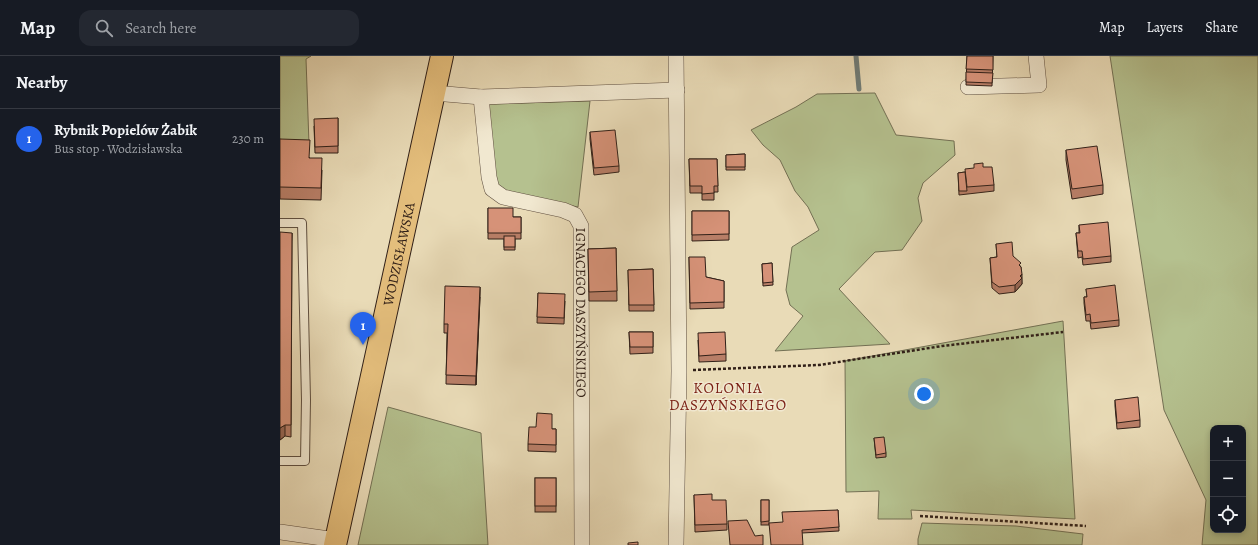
<!DOCTYPE html>
<meta charset="utf-8">
<style>
body{margin:0;font-family:Alegreya,serif;background:#242831;color:#f1f3f6}
.controls{position:absolute;right:12px;bottom:12px;display:grid;overflow:hidden;border-radius:8px;box-shadow:0 2px 6px #0003}
.controls button{width:36px;height:36px;display:grid;place-items:center;padding:0;border:0;border-bottom:1px solid #363941;background:#171b24;color:#f1f3f6;font:20px sans-serif}
.you{position:absolute;left:644px;top:338px;width:14px;height:14px;margin:-10px;border:3px solid #fff;border-radius:50%;background:#1a73e8;box-shadow:0 0 0 6px #1a73e833}
.badge{display:grid;place-items:center;width:26px;height:26px;border-radius:50%;background:#2563eb;color:#fff;font-size:13px;font-weight:700}
.pin{position:absolute;translate:-50% -33px;filter:drop-shadow(0 1px 2px #0008)}
.pin::after{content:'';position:absolute;top:21px;width:14px;height:12px;background:inherit;clip-path:polygon(0 0,100% 0,50% 100%)}
.list{margin:0;padding:0;list-style:none}
h2{display:flex;justify-content:space-between;align-items:center;height:52px;margin:0;padding:0 16px;font-size:17px}
h2 small{font-size:13px;font-weight:400;color:#9ea1a6}
.list li{display:grid;grid-template-columns:26px 1fr auto;gap:12px;align-items:center;box-sizing:border-box;height:60px;padding:0 16px;border-top:1px solid #363941}
.list b{display:block;font-size:15px;white-space:nowrap}
.list p{margin:0;font-size:13px;white-space:nowrap;color:#9ea1a6}
.list em{font-size:13px;font-style:normal;color:#9ea1a6}
.icon{flex:none;width:22px;height:22px;fill:none;stroke:currentColor;stroke-width:2;stroke-linecap:round;stroke-linejoin:round}
.map{position:relative;flex:none;width:978px;height:489px;overflow:hidden}
header{display:flex;align-items:center;gap:24px;box-sizing:border-box;height:56px;padding:0 20px;background:#171b24;border-bottom:1px solid #363941}
header strong{font-size:19px}
nav{display:flex;gap:22px;margin-inline-start:auto;font-size:14px}
.search{width:280px;height:36px;background:#242831;display:flex;align-items:center;gap:10px;box-sizing:border-box;padding:0 14px;border-radius:12px;color:#9ea1a6;font-size:15px}
main{display:flex}
aside{flex:1;background:#171b24}
.map>svg:first-child{display:block}
</style>
<header>
<strong>Map</strong>
<div class="search"><svg class="icon" aria-label="search" viewBox="0 0 24 24"><circle cx="10" cy="10" r="6"/><path d="M15 15l6 6"/></svg>Search here</div>
<nav><a>Map</a><a>Layers</a><a>Share</a></nav>
</header>
<main>
<aside>
<h2>Nearby<small></small></h2>
<ul class="list">
<li><span class="badge">1</span><div><b>Rybnik Popielów Żabik</b><p>Bus stop · Wodzisławska</p></div><em>230 m</em></li>
</ul>
</aside>
<div class="map">
<svg width="978" height="489" viewBox="0 0 978 489">
<rect width="100%" height="100%" fill="#e9dbb7"/>
<filter id="stains"><feTurbulence type="fractalNoise" baseFrequency=".005" numOctaves="4"/><feColorMatrix values="0 0 0 0 .2 0 0 0 0 .09 0 0 0 0 .02 0 0 0 .5 -.17"/></filter>
<radialGradient id="worn" r=".72"><stop offset=".6" stop-color="#630" stop-opacity="0"/><stop offset="1" stop-color="#630" stop-opacity=".3"/></radialGradient>
<!-- green -->
<g fill="#b5c18f" stroke="#737054" fill-rule="evenodd">
<polygon points="0,0 31,0 26,3 29,88 0,89"/>
<path d="M830 0H978V489H922L926 444 884 354ZM933 372H963V474H933Z"/>
<polygon points="595,37 616,79 674,85 675,99 643,127 638,142 642,165 622,194 595,196 559,233 610,288 495,295 523,260 510,249 506,234 512,191 539,174 528,151 515,135 500,104 483,89 471,74 516,51 537,38"/>
<polygon points="310,45 298,151 223,136 213,126 206,48"/>
<polygon points="783,265 795,463 631,454 632,463 598,463 599,435 566,436 565,305"/>
<polygon points="108,351 201,377 208,489 78,489"/>
<polygon points="642,467 736,470 803,478 802,489 638,489 638,483"/>
</g>
<g fill="none" stroke-linecap="round" stroke-linejoin="round">
<!-- stream -->
<polyline stroke="#6f7c77" stroke-width="5" points="576,0 579,33"/>
<!-- lane casing -->
<g stroke="#5f4f40" stroke-width="10">
<polyline id="lane" points="0,167 22,167 26,344 25,405 0,405"/>
</g>
<!-- street casing -->
<g stroke="#5f4f40" stroke-width="16">
<g id="street">
<polyline points="688,31 759,29 756,0"/>
<polyline points="154,37 201,41 397,34"/>
<path id="s1" d="M201 41 209 121 212 133 223 141 283 154 295 159 301 170 302 489"/>
<polyline points="0,476 56,484"/>
<polyline points="396,489 399,315 396,0"/>
</g>
</g>
<!-- primary casing -->
<g stroke="#312018" stroke-width="24">
<g id="primary">
<path id="s2" d="M55 489 162 0"/>
</g>
</g>
<!-- path -->
<g stroke="#312018" stroke-width="2.5" stroke-dasharray="3 2" stroke-linecap="butt">
<polyline points="413,314 539,309 662,290 783,276"/>
<polyline points="640,460 806,470"/>
</g>
<!-- lane -->
<use href="#lane" stroke="#f1e8d0" stroke-width="8"/>
<!-- street -->
<use href="#street" stroke="#f1e8d0" stroke-width="15"/>
<!-- primary -->
<use href="#primary" stroke="#e4be7c" stroke-width="22"/>
</g>
<!-- wall -->
<g fill="#b87e67" stroke="#312018">
<polygon points="687,0 713,0 712,30 686,29"/>
<polygon points="58,62 58,97 35,97 34,70"/>
<polygon points="310,76 339,110 339,116 314,119 310,83"/>
<polygon points="0,83 30,102 42,114 41,144 0,143"/>
<polygon points="786,94 823,129 823,138 792,143 786,104"/>
<polygon points="465,98 465,114 446,114 446,99"/>
<polygon points="409,103 437,103 438,136 434,136 434,144 422,144 422,137 410,137"/>
<polygon points="703,111 714,129 714,135 679,139 678,117 685,116"/>
<polygon points="208,152 233,161 241,161 241,183 235,183 235,194 224,194 224,183 208,183"/>
<polygon points="412,155 449,155 449,184 412,185"/>
<polygon points="799,169 831,200 831,206 803,209 802,201 798,202 796,177 799,177"/>
<polygon points="12,177 11,381 5,380 0,384"/>
<polygon points="716,188 733,200 741,211 742,228 735,236 719,238 712,232 710,202 717,201"/>
<polygon points="336,192 337,245 309,245 308,193"/>
<polygon points="409,201 426,221 444,225 444,252 410,253"/>
<polygon points="492,207 493,229 483,230 482,208"/>
<polygon points="373,213 374,255 349,255 348,214"/>
<polygon points="806,233 839,264 839,270 811,273 810,265 806,265 804,247 804,241 807,241"/>
<polygon points="258,237 285,245 284,268 257,267"/>
<polygon points="200,241 196,329 166,328 167,277 164,277 164,268"/>
<polygon points="349,276 373,276 373,297 350,298"/>
<polygon points="418,284 446,298 446,305 419,306"/>
<polygon points="835,344 860,364 860,371 837,373 835,350"/>
<polygon points="272,373 276,373 276,396 248,395 248,388"/>
<polygon points="594,382 606,397 606,401 596,402"/>
<rect x="255" y="422" width="21" height="34"/>
<polygon points="414,439 432,444 447,468 447,474 415,476"/>
<rect x="481" y="444" width="8" height="25"/>
<polygon points="558,454 559,475 522,477 503,466"/>
</g>
<!-- shaded-wall -->
<g fill="#966654" stroke="#312018">
<polygon points="742,218 742,228 735,236 735,229"/>
<polygon points="200,231 200,241 196,329 196,320"/>
<polygon points="5,369 5,380 0,384 0,372"/>
</g>
<!-- building -->
<g fill="#d69278" stroke="#312018">
<polygon points="687,0 713,0 713,14 686,13"/>
<polygon points="686,16 713,17 712,27 686,26"/>
<polygon points="58,62 58,90 35,91 34,63"/>
<polygon points="335,74 339,110 314,112 310,76"/>
<polygon points="0,83 30,84 29,102 42,102 41,132 0,131"/>
<polygon points="817,90 823,129 792,133 786,94"/>
<polygon points="465,98 465,111 446,111 446,99"/>
<polygon points="409,103 437,103 438,130 434,130 434,137 422,138 422,130 410,130"/>
<polygon points="703,107 703,111 712,111 714,129 687,131 685,113 694,112 694,108"/>
<polygon points="685,116 687,135 679,135 678,117"/>
<polygon points="208,152 233,152 233,161 241,161 241,177 208,177"/>
<polygon points="412,155 449,155 449,178 412,179"/>
<polygon points="828,166 831,200 803,203 802,195 798,195 796,177 800,177 799,169"/>
<polygon points="0,176 12,177 11,369 5,369 0,372"/>
<rect x="224" y="180" width="11" height="11"/>
<polygon points="732,186 733,200 741,207 739,209 741,211 742,218 740,220 742,222 735,229 719,231 712,226 710,202 717,201 716,188"/>
<polygon points="336,192 337,235 309,236 308,193"/>
<polygon points="409,201 425,201 426,221 444,225 444,246 410,247"/>
<polygon points="492,207 493,226 483,227 482,208"/>
<polygon points="373,213 374,249 349,249 348,214"/>
<polygon points="835,229 839,264 811,267 810,258 806,259 804,241 807,241 806,233"/>
<polygon points="165,230 200,231 196,320 166,319 168,268 164,268"/>
<polygon points="258,237 285,238 284,262 257,261"/>
<polygon points="349,276 373,276 373,291 350,291"/>
<polygon points="445,276 446,298 419,300 418,277"/>
<polygon points="858,341 860,364 837,367 835,344"/>
<polygon points="257,357 272,358 272,373 276,373 276,389 248,388 249,371 256,371"/>
<polygon points="604,381 606,397 596,399 594,382"/>
<rect x="255" y="422" width="21" height="28"/>
<polygon points="432,438 432,444 446,444 447,468 415,469 414,439"/>
<polygon points="481,444 489,444 489,465 481,466"/>
<polygon points="558,454 559,471 522,474 523,489 491,489 489,467 503,466 502,456"/>
<polygon points="467,464 475,480 483,479 483,489 450,489 448,465"/>
<polygon points="358,486 358,489 348,489 348,487"/>
</g>
<g text-anchor="middle" dominant-baseline="central" stroke-width="3" stroke-linejoin="round" paint-order="stroke">
<!-- street labels -->
<g font-size="14" fill="#312018" stroke="#f1e8d0">
<text stroke="none"><textPath href="#s2" startOffset="298">WODZISŁAWSKA</textPath></text>
<text stroke="none"><textPath href="#s1" startOffset="280">IGNACEGO DASZYŃSKIEGO</textPath></text>
</g>
<!-- neighbourhood labels -->
<g font-size="15" letter-spacing="1" fill="#7a1f14" stroke="#f1e8d0">
<text x="448" y="332">KOLONIA<tspan x="448" dy="17">DASZYŃSKIEGO</tspan></text>
</g>
</g>
<rect width="100%" height="100%" filter="url(#stains)"/>
<rect width="100%" height="100%" fill="url(#worn)"/>
</svg>
<div class="controls">
<button>+</button>
<button>−</button>
<button><svg class="icon" aria-label="locate" viewBox="0 0 24 24"><circle cx="12" cy="12" r="6"/><path d="M12 2v4M12 18v4M2 12h4M18 12h4"/></svg></button>
</div>
<div class="you"></div>
<div class="pin badge" style="left:83px;top:289px">1</div>
</div>
</main>
